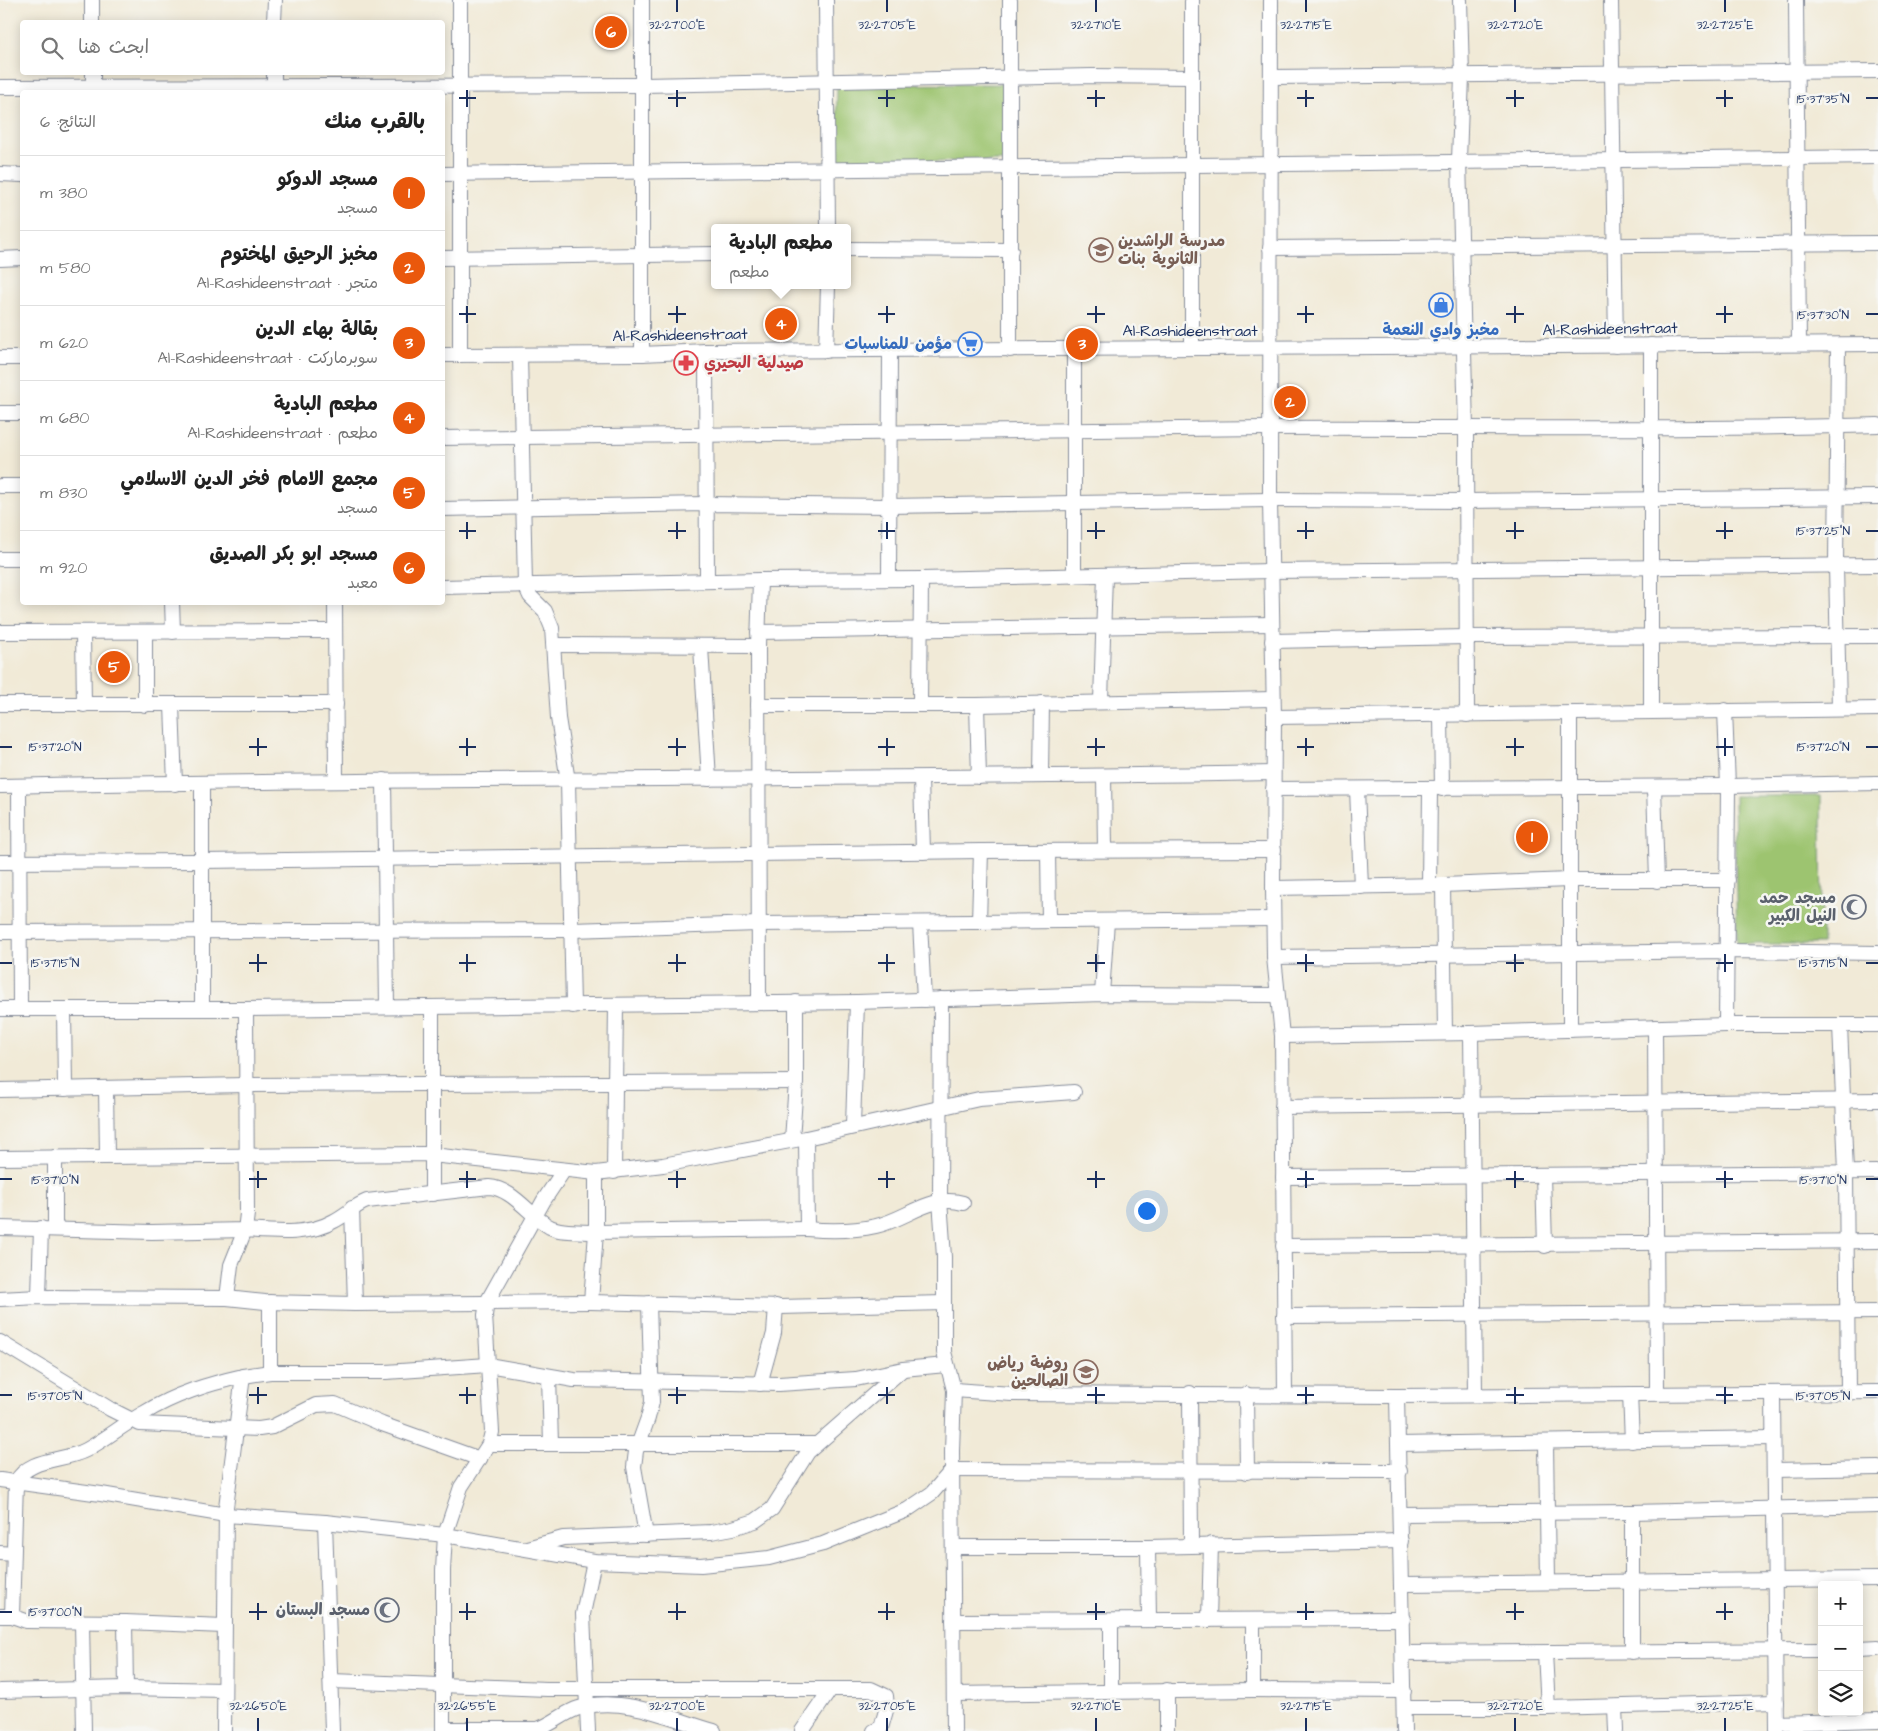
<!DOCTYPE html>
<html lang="ar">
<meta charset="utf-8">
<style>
body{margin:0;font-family:"Architects Daughter","Playpen Sans Arabic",sans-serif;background:#f2f2f2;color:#222;direction:rtl}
.controls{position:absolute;right:15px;bottom:15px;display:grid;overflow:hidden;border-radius:5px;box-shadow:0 2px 12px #0003}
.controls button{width:45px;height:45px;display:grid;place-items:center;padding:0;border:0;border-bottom:1px solid #e0e0e0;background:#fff;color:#222;font:25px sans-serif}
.you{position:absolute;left:1146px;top:1210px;width:18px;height:18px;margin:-12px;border:4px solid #fff;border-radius:50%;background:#1a73e8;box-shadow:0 0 0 8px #1a73e833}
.badge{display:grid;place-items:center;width:32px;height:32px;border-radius:50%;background:#ea580c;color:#fff;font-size:16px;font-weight:700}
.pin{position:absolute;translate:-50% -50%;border:2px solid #fff;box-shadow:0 1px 5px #0006}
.popup{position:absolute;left:711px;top:224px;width:140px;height:65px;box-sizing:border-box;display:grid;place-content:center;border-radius:5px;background:#fff;filter:drop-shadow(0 1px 4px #0005);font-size:16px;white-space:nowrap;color:#767676}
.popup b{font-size:19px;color:#222}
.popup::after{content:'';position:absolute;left:50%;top:100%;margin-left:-10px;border:10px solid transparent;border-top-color:#fff}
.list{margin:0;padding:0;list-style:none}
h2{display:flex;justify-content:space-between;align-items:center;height:65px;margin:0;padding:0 20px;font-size:21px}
h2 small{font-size:16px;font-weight:400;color:#767676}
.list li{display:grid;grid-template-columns:32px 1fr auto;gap:15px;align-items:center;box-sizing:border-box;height:75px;padding:0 20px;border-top:1px solid #e0e0e0}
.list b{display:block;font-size:19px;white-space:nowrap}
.list p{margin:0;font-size:16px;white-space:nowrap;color:#767676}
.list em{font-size:16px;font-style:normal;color:#767676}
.icon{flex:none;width:28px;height:28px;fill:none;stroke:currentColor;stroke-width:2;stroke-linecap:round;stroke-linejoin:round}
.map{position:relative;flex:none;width:1878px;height:1731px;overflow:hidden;direction:ltr}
.search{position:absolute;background:#fff;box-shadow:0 2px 12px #0003;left:20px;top:20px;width:425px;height:55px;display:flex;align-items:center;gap:12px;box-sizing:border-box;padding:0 18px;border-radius:5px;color:#767676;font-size:19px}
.panel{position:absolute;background:#fff;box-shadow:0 2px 12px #0003;left:20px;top:90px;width:425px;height:515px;border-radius:5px;direction:rtl}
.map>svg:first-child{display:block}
</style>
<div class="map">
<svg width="1878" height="1731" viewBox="0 0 1878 1731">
<rect width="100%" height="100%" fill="#f6f6f2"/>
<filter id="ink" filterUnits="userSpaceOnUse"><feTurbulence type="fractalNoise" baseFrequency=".02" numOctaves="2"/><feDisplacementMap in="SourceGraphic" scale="10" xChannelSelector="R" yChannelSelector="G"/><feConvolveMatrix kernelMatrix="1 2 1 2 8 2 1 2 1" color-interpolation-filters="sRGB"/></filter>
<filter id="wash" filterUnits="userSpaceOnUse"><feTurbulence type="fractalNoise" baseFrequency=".0096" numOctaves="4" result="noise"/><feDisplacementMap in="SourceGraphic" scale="20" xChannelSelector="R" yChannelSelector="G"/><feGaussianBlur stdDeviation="1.12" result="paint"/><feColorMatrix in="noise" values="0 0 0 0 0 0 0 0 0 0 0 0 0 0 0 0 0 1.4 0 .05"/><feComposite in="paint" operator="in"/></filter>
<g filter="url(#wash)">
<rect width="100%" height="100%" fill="#f1ead7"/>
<!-- park -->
<g fill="#9dc470" stroke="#5c7a67">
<polygon points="1005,84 1004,161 836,163 837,85"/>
<polygon points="1734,796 1821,796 1822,944 1737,944"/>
</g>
</g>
<g filter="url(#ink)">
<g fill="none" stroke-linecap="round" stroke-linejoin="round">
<!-- minor casing -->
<g stroke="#868c9a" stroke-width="16">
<g id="minor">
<polyline points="92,0 92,22"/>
<polyline points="460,0 460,355"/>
<polyline points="642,0 642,354"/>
<polyline points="826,0 828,228"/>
<polyline points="1010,0 1010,350"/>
<polyline points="1192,0 1192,348"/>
<polyline points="1271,0 1270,500 1274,717 1273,888 1274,957 1282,1036 1285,1394"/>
<polyline points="1460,0 1462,76 1459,160 1466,429 1467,715"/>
<polyline points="1611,0 1616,346"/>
<polyline points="1796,0 1799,344"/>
<polyline points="274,22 275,0"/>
<polyline points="93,72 93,92"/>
<polyline points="1271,77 1878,71"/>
<polyline points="0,87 643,85 1092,76 1192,77"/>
<polyline points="274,92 274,72"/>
<polyline points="0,174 22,175"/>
<polyline points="442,174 1878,157"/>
<polyline points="1270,248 1878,243"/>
<polyline points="847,249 1011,250"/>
<polyline points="442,258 715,254"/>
<polyline points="0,259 22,258"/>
<polyline points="1838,345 1836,565 1839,709"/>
<polyline points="706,351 707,581"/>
<polyline points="826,351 828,285"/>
<polyline points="442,355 642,354 706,351 1878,344"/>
<polyline points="520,355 525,585 530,596 545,611 552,628 558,718 568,781 573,1006"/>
<polyline points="0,358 22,358"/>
<polyline points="0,413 22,413"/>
<path d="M442 438C717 437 991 430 1265 428 1469 427 1674 431 1878 425"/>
<polyline points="0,486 22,486"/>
<polyline points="442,509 706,504 889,506 1270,500 1466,501 1878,497"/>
<polyline points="0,559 22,559"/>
<polyline points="1074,576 1074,349"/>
<polyline points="889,579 890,351"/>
<polyline points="442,587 760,580 921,579 1271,571 1878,565"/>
<polyline points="172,602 173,632"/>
<polyline points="335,602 336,781"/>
<polyline points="0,632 335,631"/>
<polyline points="83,632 84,705"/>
<polyline points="758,632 1272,624"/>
<polyline points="1272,641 1466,637 1878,636"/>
<polyline points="554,645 758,646"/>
<polyline points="701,647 709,779"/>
<polyline points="1101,701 1105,575"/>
<polyline points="0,704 336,704"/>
<polyline points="920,704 921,579"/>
<polyline points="145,705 145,632"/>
<polyline points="172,705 175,784"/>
<polyline points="758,705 977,705 1273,699"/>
<polyline points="977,705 979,777"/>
<polyline points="1725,710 1728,786 1726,1025"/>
<polyline points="1651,711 1651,345"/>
<polyline points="1441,715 1442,789"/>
<polyline points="1274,717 1878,709"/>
<polyline points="1041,776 1042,703"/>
<polyline points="1104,776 1105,850"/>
<polyline points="921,778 923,852"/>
<polyline points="384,780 387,1007"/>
<path d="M0 786C424 777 849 781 1273 773"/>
<polyline points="19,786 20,1009"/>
<polyline points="1654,787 1657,881"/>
<polyline points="1273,789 1728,786 1878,783"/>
<polyline points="1357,789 1361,887"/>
<polyline points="1048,851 1049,921"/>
<polyline points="0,862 202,861 981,851 1274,850"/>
<polyline points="1429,885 1430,789"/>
<polyline points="1443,885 1445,1033"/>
<polyline points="1273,888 1443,885 1569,880 1728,880"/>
<polyline points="979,922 981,851"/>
<polyline points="920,923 924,1000"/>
<polyline points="0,932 572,930 758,924 1273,919"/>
<polyline points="1274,957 1726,951 1878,953"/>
<polyline points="1102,994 1107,921"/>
<polyline points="941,999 940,1200 944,1257 944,1352 954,1390 952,1451 954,1731"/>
<polyline points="759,1002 758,646 760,580"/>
<polyline points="432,1007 432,1194"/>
<polyline points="0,1009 246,1009 857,1002 1102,994 1276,995"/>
<polyline points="64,1009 65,1089"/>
<polyline points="202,1009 202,783"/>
<polyline points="1840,1025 1846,1172 1848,1392"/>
<polyline points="1655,1027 1657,1393"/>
<polyline points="1570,1030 1570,714"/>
<polyline points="1471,1033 1475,1394"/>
<polyline points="1282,1036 1471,1033 1726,1025 1878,1025"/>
<polyline points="106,1088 107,1156"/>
<polyline points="0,1090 245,1085 796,1082"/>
<polyline points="1282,1107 1878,1100"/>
<polyline points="853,1126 857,1002"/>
<path d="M806 1138 807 1229C829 1231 854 1231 876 1226 907 1219 930 1194 963 1203"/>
<polyline points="792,1140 796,1082 796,1002"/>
<polyline points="0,1158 423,1154 596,1173 663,1165 806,1138 979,1099 1074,1092"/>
<polyline points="614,1172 616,1005"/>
<polyline points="596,1173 596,1232 591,1302 780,1307 944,1303"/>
<polyline points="1543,1175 1545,1246"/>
<polyline points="1283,1177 1878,1172"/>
<polyline points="352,1208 355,1304"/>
<polyline points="0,1228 152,1232 245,1230 247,1214 246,1009"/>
<polyline points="55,1228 55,1157"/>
<polyline points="1283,1246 1878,1241"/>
<polyline points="39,1297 41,1228"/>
<polyline points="227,1298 265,1302 355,1304 591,1302"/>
<path d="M0 1299 39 1297 227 1298 231 1265 245 1230C274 1232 308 1236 334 1221 346 1215 354 1206 367 1201L489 1187C512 1188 530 1216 550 1227 562 1233 582 1231 596 1232L807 1229"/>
<polyline points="270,1302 270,1372"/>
<polyline points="1284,1316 1878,1312"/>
<polyline points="0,1342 110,1409 140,1424 259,1429 272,1427 316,1405 335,1404 382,1424 480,1459"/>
<polyline points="549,1377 551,1443"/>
<polyline points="760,1384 774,1333 776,1306"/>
<polyline points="954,1390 1012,1394 1397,1396 1878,1392"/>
<polyline points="1190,1393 1191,1545"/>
<polyline points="1773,1393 1776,1731"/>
<polyline points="1246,1394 1247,1472"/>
<polyline points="1630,1394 1632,1441"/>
<polyline points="1397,1396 1404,1731"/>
<polyline points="1546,1443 1548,1581"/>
<polyline points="489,1444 816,1444"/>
<polyline points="1399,1444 1773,1438"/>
<polyline points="952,1470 1400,1471"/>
<polyline points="1775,1470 1878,1468"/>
<polyline points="0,1480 101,1494 226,1515 325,1522 445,1535 594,1561 701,1565 769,1558 823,1544 907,1510 932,1493 952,1470"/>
<polyline points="1401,1514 1632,1512 1878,1506"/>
<polyline points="325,1522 332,1731"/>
<polyline points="646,1535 634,1467 636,1451 648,1418 652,1402 649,1303"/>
<polyline points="953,1547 1148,1547 1401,1541"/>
<polyline points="1148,1547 1149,1620"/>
<polyline points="527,1548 563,1538 711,1532 733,1528 755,1521 772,1509 808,1452 903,1369"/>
<polyline points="0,1553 13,1554"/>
<polyline points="1402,1584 1878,1579"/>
<polyline points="0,1616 12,1616 26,1621 125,1622 224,1626"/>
<path d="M12 1616 16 1482C29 1457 63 1462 86 1450 106 1439 124 1424 144 1413 175 1394 208 1384 243 1376"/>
<polyline points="1209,1620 1211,1544"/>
<polyline points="953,1621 1403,1619"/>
<polyline points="1111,1621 1111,1691"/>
<polyline points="82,1622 84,1731"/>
<polyline points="125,1622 126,1688"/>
<polyline points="1859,1649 1878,1648"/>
<polyline points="1632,1652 1632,1512"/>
<polyline points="1404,1653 1822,1650"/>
<polyline points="1545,1653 1548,1708"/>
<polyline points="331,1681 547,1689 871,1689 886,1696 887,1707 881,1728 874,1731"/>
<polyline points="1167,1690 1167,1731"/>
<polyline points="1253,1690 1253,1620"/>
<polyline points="0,1691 126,1688 224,1690"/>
<polyline points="954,1694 1253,1690 1404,1691"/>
<polyline points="1615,1707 1616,1731"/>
<polyline points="1404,1708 1548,1708 1776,1702"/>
<polyline points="1776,1723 1878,1720"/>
<path d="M443 1729H538C553 1724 565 1712 579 1708 624 1695 671 1719 714 1731"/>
<polyline points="224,1731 226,1507 243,1376 270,1372 386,1372 488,1365 574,1380 779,1384 856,1379 903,1369 946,1365"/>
<polyline points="443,1731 443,1570 445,1535 461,1487 489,1444 492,1432 485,1315 487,1302 544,1200 564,1170"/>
<polyline points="588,1731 583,1614 594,1561"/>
<polyline points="802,1731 830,1690"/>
</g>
</g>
<!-- minor -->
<use href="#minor" stroke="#fff" stroke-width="14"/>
</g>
</g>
<!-- ticks -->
<path fill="none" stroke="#1b2f5e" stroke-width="2" d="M677 0V12M887 0V12M1096 0V12M1306 0V12M1515 0V12M1725 0V12M467 90V107M677 90V107M887 90V107M1096 90V107M1306 90V107M1515 90V107M1725 90V107M459 98H476M668 98H686M878 98H895M1087 98H1105M1297 98H1314M1506 98H1524M1716 98H1733M1866 98H1878M467 306V323M677 306V323M887 306V323M1096 306V323M1306 306V323M1515 306V323M1725 306V323M459 314H476M668 314H686M878 314H895M1087 314H1105M1297 314H1314M1506 314H1524M1716 314H1733M1866 314H1878M467 522V539M677 522V539M887 522V539M1096 522V539M1306 522V539M1515 522V539M1725 522V539M459 531H476M668 531H686M878 531H895M1087 531H1105M1297 531H1314M1506 531H1524M1716 531H1733M1866 531H1878M258 738V756M467 738V756M677 738V756M887 738V756M1096 738V756M1306 738V756M1515 738V756M1725 738V756M0 747H12M249 747H267M459 747H476M668 747H686M878 747H895M1087 747H1105M1297 747H1314M1506 747H1524M1716 747H1733M1866 747H1878M258 954V972M467 954V972M677 954V972M887 954V972M1096 954V972M1306 954V972M1515 954V972M1725 954V972M0 963H12M249 963H267M459 963H476M668 963H686M878 963H895M1087 963H1105M1297 963H1314M1506 963H1524M1716 963H1733M1866 963H1878M258 1171V1188M467 1171V1188M677 1171V1188M887 1171V1188M1096 1171V1188M1306 1171V1188M1515 1171V1188M1725 1171V1188M0 1179H12M249 1179H267M459 1179H476M668 1179H686M878 1179H895M1087 1179H1105M1297 1179H1314M1506 1179H1524M1716 1179H1733M1866 1179H1878M258 1387V1404M467 1387V1404M677 1387V1404M887 1387V1404M1096 1387V1404M1306 1387V1404M1515 1387V1404M1725 1387V1404M0 1395H12M249 1395H267M459 1395H476M668 1395H686M878 1395H895M1087 1395H1105M1297 1395H1314M1506 1395H1524M1716 1395H1733M1866 1395H1878M258 1603V1620M467 1603V1620M677 1603V1620M887 1603V1620M1096 1603V1620M1306 1603V1620M1515 1603V1620M1725 1603V1620M0 1612H12M249 1612H267M459 1612H476M668 1612H686M878 1612H895M1087 1612H1105M1297 1612H1314M1506 1612H1524M1716 1612H1733M258 1718V1731M467 1718V1731M677 1718V1731M887 1718V1731M1096 1718V1731M1306 1718V1731M1515 1718V1731M1725 1718V1731"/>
<!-- icons -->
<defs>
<g id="school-ring" transform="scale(1.25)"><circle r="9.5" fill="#f6f6f2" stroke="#8d6e63" stroke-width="1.5"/><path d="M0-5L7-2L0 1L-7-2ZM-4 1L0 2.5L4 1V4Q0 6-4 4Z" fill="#8d6e63"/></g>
<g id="shop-ring" transform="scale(1.25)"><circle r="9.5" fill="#f6f6f2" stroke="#3f7fe0" stroke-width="1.5"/><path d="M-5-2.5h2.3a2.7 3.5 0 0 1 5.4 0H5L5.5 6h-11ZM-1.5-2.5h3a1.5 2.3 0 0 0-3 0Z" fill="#3f7fe0"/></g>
<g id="supermarket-ring" transform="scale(1.25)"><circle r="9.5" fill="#f6f6f2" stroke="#3f7fe0" stroke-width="1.5"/><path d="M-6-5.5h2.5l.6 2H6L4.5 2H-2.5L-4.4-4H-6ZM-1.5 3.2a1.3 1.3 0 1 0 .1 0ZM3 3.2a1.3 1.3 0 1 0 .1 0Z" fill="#3f7fe0"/></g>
<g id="pharmacy-ring" transform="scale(1.25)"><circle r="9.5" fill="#f6f6f2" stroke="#e0444e" stroke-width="1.5"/><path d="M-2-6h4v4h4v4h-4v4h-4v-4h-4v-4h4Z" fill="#e0444e"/></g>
<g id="mosque-ring" transform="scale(1.25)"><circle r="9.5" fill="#f6f6f2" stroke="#6b7280" stroke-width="1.5"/><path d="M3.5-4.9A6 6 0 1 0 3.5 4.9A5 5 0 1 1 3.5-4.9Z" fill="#6b7280"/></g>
</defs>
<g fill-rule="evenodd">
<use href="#school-ring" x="1101" y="250"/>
<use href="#shop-ring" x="1441" y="305"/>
<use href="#supermarket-ring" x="970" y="344"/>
<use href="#pharmacy-ring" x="686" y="363"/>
<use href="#mosque-ring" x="1854" y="907"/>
<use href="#school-ring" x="1086" y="1372"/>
<use href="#mosque-ring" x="387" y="1610"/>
</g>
<g text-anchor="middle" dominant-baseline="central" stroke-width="5" stroke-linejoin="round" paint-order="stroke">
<!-- education labels -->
<g font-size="16" font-weight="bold" fill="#785e54" stroke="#f6f6f2" text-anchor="start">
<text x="1118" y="241">مدرسة الراشدين<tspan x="1118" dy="18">الثانوية بنات</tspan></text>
<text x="1068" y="1363" text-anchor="end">روضة رياض<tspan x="1068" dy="18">الصالحين</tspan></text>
</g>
<!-- street labels -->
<g font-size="16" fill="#1b2f5e" stroke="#f6f6f2">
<text transform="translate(1610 329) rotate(-1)">Al-Rashideenstraat</text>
<text x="1190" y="331">Al-Rashideenstraat</text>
<text transform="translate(680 335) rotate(-1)">Al-Rashideenstraat</text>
</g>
<!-- shop labels -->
<g font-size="16" font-weight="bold" fill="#366cbe" stroke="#f6f6f2">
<text x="1441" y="330">مخبز وادي النعمة</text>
<text x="952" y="344" text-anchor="end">مؤمن للمناسبات</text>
</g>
<!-- health labels -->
<g font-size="16" font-weight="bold" fill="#be3a42" stroke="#f6f6f2" text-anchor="start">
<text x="704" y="363">صيدلية البحيري</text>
</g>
<!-- worship labels -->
<g font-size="16" font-weight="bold" fill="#5b616d" stroke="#f6f6f2" text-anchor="end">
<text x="1836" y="898">مسجد حمد<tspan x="1836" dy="18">النيل الكبير</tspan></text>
<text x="370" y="1610">مسجد البستان</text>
</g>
</g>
<g font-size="12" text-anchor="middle" fill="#1b2f5e" stroke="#f6f6f2" stroke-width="5" stroke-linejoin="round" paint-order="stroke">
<text x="677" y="29">32°27'00"E</text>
<text x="887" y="29">32°27'05"E</text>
<text x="1096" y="29">32°27'10"E</text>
<text x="1306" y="29">32°27'15"E</text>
<text x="1515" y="29">32°27'20"E</text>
<text x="1725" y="29">32°27'25"E</text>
<text x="1823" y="103">15°37'35"N</text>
<text x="1823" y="319">15°37'30"N</text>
<text x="1823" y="535">15°37'25"N</text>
<text x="55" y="751">15°37'20"N</text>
<text x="1823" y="751">15°37'20"N</text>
<text x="55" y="967">15°37'15"N</text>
<text x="1823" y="967">15°37'15"N</text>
<text x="55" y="1184">15°37'10"N</text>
<text x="1823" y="1184">15°37'10"N</text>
<text x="55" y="1400">15°37'05"N</text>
<text x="1823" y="1400">15°37'05"N</text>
<text x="55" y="1616">15°37'00"N</text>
<text x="258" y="1710">32°26'50"E</text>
<text x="467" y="1710">32°26'55"E</text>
<text x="677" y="1710">32°27'00"E</text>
<text x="887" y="1710">32°27'05"E</text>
<text x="1096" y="1710">32°27'10"E</text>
<text x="1306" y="1710">32°27'15"E</text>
<text x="1515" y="1710">32°27'20"E</text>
<text x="1725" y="1710">32°27'25"E</text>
</g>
</svg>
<div class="controls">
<button>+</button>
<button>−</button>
<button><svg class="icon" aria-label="layers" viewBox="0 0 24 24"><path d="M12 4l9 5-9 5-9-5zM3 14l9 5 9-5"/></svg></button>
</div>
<div class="you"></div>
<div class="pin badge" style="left:1532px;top:837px">1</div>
<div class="pin badge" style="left:1290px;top:402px">2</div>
<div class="pin badge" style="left:1082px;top:344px">3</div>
<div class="pin badge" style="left:781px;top:324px">4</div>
<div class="popup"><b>مطعم البادية</b>مطعم</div>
<div class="pin badge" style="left:114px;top:667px">5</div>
<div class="pin badge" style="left:611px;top:32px">6</div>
<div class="search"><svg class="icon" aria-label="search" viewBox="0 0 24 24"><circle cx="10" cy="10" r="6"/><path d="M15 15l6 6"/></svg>ابحث هنا</div>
<section class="panel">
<h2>بالقرب منك<small>النتائج: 6</small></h2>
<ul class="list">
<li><span class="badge">1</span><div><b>مسجد الدوكو</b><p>مسجد</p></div><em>380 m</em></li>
<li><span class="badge">2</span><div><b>مخبز الرحيق المختوم</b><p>متجر · Al-Rashideenstraat</p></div><em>580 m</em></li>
<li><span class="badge">3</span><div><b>بقالة بهاء الدين</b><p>سوبرماركت · Al-Rashideenstraat</p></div><em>620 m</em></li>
<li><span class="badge">4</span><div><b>مطعم البادية</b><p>مطعم · Al-Rashideenstraat</p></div><em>680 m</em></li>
<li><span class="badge">5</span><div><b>مجمع الامام فخر الدين الاسلامي</b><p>مسجد</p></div><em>830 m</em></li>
<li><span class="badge">6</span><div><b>مسجد ابو بكر الصديق</b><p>معبد</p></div><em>920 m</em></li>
</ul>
</section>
</div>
